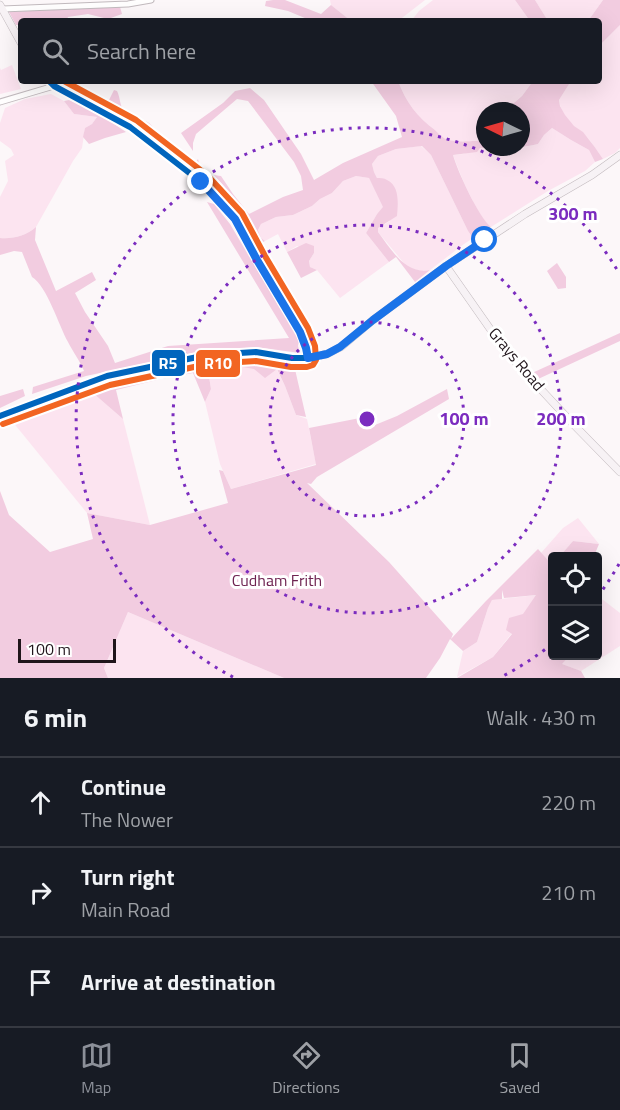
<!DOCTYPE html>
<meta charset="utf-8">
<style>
body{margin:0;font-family:"Titillium Web",sans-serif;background:#242831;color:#f1f3f6}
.controls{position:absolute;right:18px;bottom:18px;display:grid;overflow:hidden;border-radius:6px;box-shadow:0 6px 24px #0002}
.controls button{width:54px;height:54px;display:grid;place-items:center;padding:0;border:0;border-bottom:2px solid #363941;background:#171b24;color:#f1f3f6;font:30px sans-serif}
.compass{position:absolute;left:476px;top:102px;width:54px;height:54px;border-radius:50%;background:#171b24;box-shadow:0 6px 24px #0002;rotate:275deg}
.scale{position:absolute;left:18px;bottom:15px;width:98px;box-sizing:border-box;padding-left:6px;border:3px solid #20151b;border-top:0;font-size:16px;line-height:21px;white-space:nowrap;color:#20151b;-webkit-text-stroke:4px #fff;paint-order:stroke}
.stop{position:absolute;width:18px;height:18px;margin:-14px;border:4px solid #1a73e8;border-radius:50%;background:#fff}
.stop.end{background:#1a73e8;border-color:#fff;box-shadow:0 2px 6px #0008}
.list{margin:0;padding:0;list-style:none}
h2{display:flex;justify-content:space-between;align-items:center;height:78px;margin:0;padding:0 24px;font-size:26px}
h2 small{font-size:20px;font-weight:400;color:#9ea1a6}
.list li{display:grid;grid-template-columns:39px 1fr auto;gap:18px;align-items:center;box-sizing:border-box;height:90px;padding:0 24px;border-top:2px solid #363941}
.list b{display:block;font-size:22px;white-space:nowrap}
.list p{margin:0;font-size:20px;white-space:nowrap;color:#9ea1a6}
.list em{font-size:20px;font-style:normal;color:#9ea1a6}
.icon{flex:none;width:33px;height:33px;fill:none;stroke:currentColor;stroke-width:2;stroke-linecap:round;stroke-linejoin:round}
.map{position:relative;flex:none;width:620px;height:678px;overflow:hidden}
.search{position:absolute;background:#171b24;box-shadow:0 6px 24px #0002;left:18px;right:18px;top:18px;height:66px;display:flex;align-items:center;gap:15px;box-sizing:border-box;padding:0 21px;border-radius:6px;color:#9ea1a6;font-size:22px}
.sheet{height:348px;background:#171b24}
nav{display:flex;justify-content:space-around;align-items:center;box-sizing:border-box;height:84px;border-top:2px solid #363941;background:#171b24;font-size:16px;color:#9ea1a6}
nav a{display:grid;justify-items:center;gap:3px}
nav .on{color:#8c9099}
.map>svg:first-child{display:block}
</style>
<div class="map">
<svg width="620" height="678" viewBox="0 0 620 678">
<rect width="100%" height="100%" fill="#fcf7f9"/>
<!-- green -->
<g fill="#fce4f0">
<polygon points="330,0 425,0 398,21 351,21 331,5"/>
<polygon points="433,0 515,0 530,21 411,21 419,11"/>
<polygon points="535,0 603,0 588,21 548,21"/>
<path d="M620 25V148L615 153 603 159C597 151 592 142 585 135 582 131 577 129 573 126 566 119 560 109 559 100L571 81H599V46Z"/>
<polygon points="12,65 21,89 0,94 0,68 1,70"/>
<path d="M398 81H533L522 96 508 108 509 111H485V140C476 141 455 143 446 139 443 138 438 133 435 130 417 117 406 102 398 81Z"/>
<path d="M51 94 64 101 74 114 97 117 92 124 85 128 82 148 73 161 36 227C26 236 13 239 0 238V197L8 181 5 161 14 155 11 149 0 141V123L5 108 25 99Z"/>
<path d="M552 128 571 140 589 150 595 162 585 171 548 191 491 227C476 214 460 174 453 155L463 154 480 148 501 150 520 148 538 144 544 135Z"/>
<polygon points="421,146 431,155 468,231 473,238 464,244 430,270 422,271 408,268 378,232 378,228 390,221 377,178 374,172 372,164 378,156 396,149"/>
<polygon points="356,176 369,178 384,207 377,214 366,233 389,262 340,298 317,270 310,267 309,261 314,253 297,246 287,252 278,234 265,241 261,238 258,230 261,224 276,217 293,215 312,206 320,199 332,193 343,181"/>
<path d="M207 364C230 365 253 369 276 368L285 386 296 415 307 419 316 464 231 489 220 464 205 402 211 389Z"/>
<polygon points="93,393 123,419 150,525 87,513 12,421 49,407"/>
<polygon points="578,518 599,544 573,541 560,556 552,556 552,566 541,553 563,528"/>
<polygon points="537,595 512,633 493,657 457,677 463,651 477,642 488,608 492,600"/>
<polygon points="598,596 620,613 620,646 581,671 561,664 569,656 598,656"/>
<polygon points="128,612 284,678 108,678 104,668"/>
</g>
<!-- forest -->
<g fill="#f2cce0">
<polygon points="273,0 285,0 321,14 331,5 351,21 312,21 288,11 265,6 266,1"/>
<polygon points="515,0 535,0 548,21 530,21"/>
<polygon points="603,0 620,0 620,25 599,46 599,21 588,21"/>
<polygon points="120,7 122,14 108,19 88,14 68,17 66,21 21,21 21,25 16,25 9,12"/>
<path d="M371 81H398C406 102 417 117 435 130 438 133 443 138 446 139 455 143 476 141 485 140V147H521V111H509L508 108 522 96 533 81H571L559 100 560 106 565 115 574 126 583 132 594 146 603 159 595 162 589 150 571 140 552 128 544 135 538 144C515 149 503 149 480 148L477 152 453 155C458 172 478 216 491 227L473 238 468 231 431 155 422 146 396 149 378 156 372 164 374 172 377 178C380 178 384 178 387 180 400 186 398 204 397 216L378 228V232C391 249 405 275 430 270L415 282 396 257 389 262 366 233 377 214 383 207 369 178 356 176 343 181 332 193 320 199 312 206 293 215 276 217 261 224 258 230 261 238 265 241 255 246 239 217 204 178 190 170 198 159 200 167 206 174 221 176 233 194 249 214 283 197 303 190 301 176 294 162 248 101 237 99 196 134 193 143V151L181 133 223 103 235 91 250 88 264 100 301 154 314 180 343 163 402 137 396 116Z"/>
<path d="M114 90 117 91C120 97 120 105 123 110 127 116 142 118 149 123 158 131 157 139 169 143L165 148 133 122 105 108Z"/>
<polygon points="69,100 98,113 126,132 105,138 89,144 83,137 85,128 92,124 97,117 74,114 64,101"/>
<path d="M207 202 214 204 230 224 299 341 298 346 300 353 256 347 197 352 86 376 32 394 33 387 84 371C80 361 73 352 68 342 59 326 47 286 32 277L22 252 14 251 0 255V238C13 239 26 236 36 227L35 240 56 291 92 272 96 280 75 293 85 312 108 346 115 363 168 346 289 338Z"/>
<polygon points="306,243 314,246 314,253 309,261 310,267 317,270 301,278 287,252"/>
<polygon points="557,263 566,277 566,288 558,289 547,271"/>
<polygon points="620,333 620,341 536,380 532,373"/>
<polygon points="243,358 258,358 294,365 306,417 296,415 285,386 277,369 265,378 254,369 231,365 207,364 211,389 205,402 193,373 161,379 116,390 123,419 93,393 49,407 12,421 11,413 108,380 192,362"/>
<polygon points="23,389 25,396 0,408 0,396"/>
<polygon points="447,389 449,399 317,477 311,484 307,483 389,562 453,634 451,639 485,602 538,549 552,565 552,656 569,656 562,664 581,671 585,678 457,678 493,657 512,634 506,630 509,618 523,614 536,595 504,598 502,590 502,599 492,600 488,608 477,642 463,651 450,639 440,658 426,678 284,678 128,612 104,668 108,678 0,678 0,491 9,515 50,552 93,539 87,513 150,525 228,503 219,470 223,471 231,489 316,465 309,428 365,417 370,427 397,416"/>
<polygon points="573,541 599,544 594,556 560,556"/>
</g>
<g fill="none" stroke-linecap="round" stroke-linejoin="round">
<!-- street casing -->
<g stroke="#c2babe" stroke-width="7">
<g id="street">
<polyline points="2,9 128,4 151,0"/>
<polyline points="0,102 54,86"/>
</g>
</g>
<!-- secondary casing -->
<g stroke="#c2babe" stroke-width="8">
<g id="secondary">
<polyline points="0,5 21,43"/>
<polyline points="49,81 54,86 130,127 201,182 235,219 257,260 300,332 306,348 307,358"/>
<polyline points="446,266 507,353 575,426 620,472"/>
<polyline points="0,416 107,376 207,355 256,352 292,358 307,358 327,354 341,347 373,320 446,266 525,214 592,175 620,155"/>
</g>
</g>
<!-- street -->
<use href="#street" stroke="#fffefe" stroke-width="5"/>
<!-- secondary -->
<use href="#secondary" stroke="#f7f2f5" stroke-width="7"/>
<!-- bus-1 casing -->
<g stroke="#fff" stroke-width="10">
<polyline id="bus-1" points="0,416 107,376 207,355 256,352 292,358 307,358 306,348 300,332 257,260 235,219 201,182 130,127 54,86 49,81"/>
</g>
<!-- bus-2 casing -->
<g stroke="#fff" stroke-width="10">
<polyline id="bus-2" points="3,424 110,385 208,364 256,361 291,367 307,367 313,365 316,360 315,346 308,328 265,256 242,213 207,175 136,120 64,81"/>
</g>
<!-- bus-1 -->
<use href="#bus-1" stroke="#0065bd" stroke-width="6"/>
<!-- bus-2 -->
<use href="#bus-2" stroke="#f26522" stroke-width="6"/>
</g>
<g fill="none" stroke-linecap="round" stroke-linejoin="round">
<!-- route -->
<polyline stroke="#1a73e8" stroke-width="8" points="201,182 235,219 257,260 300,332 306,348 308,358 327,354 340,347 373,320 446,266 485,240"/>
</g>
<!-- distance rings -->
<g fill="none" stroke="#7b2cbf" stroke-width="3" stroke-dasharray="3 6">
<circle cx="367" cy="419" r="97"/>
<circle cx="367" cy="419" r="194"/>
<path d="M619 564A291 291 0 0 1 598 596M552 644A291 291 0 0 1 501 677M233 677A291 291 0 1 1 619 273"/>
</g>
<g text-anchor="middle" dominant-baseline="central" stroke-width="6" stroke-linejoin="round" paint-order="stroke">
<!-- street labels -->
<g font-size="16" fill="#20151b" stroke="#fff">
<text transform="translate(517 359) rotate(50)">Grays Road</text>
</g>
<!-- park labels -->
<g font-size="16" fill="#6e2351" stroke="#fff">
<text x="277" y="580">Cudham Frith</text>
</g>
</g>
<circle cx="367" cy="419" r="9" fill="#7b2cbf" stroke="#fff" stroke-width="3"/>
<g font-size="18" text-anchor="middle" font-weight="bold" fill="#7b2cbf" stroke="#fff" stroke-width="6" stroke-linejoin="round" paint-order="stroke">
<text x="573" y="220">300 m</text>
<text x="464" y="425">100 m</text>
<text x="561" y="425">200 m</text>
</g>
<g stroke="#fff" stroke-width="2">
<rect x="151" y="349" width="35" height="28" rx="6" fill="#0065bd"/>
<rect x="195" y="349" width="46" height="29" rx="6" fill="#f26522"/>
</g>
<g font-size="16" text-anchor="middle" font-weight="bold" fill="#fff">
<text x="168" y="369">R5</text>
<text x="218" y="369">R10</text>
</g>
</svg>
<div class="controls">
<button><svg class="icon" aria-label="locate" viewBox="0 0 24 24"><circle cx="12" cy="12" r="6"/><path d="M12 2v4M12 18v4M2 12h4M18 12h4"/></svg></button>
<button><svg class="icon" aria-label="layers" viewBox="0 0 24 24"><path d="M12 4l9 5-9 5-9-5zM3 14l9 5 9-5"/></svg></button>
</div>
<svg class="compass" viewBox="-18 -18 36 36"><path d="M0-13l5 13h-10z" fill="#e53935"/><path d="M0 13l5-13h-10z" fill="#9ea1a6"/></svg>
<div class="scale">100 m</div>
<div class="stop" style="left:485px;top:240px"></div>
<div class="stop end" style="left:201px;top:182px"></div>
<div class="search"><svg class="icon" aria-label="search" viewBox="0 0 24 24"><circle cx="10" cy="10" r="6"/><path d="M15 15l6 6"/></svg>Search here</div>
</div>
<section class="sheet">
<h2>6 min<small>Walk · 430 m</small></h2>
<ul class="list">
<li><svg class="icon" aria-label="ahead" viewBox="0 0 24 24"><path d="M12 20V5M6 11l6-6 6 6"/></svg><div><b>Continue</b><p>The Nower</p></div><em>220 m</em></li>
<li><svg class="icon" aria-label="right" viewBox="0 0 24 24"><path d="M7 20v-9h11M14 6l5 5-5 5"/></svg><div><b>Turn right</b><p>Main Road</p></div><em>210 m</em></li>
<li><svg class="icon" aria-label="arrive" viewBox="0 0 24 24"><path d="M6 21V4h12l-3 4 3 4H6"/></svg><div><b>Arrive at destination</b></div></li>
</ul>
</section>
<nav>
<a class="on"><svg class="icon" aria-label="map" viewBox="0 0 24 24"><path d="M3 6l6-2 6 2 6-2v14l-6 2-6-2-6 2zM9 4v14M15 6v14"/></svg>Map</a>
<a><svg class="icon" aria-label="directions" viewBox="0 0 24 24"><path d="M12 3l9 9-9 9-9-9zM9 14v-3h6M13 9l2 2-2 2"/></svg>Directions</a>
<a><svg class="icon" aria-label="saved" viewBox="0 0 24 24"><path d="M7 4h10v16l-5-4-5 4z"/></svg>Saved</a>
</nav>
